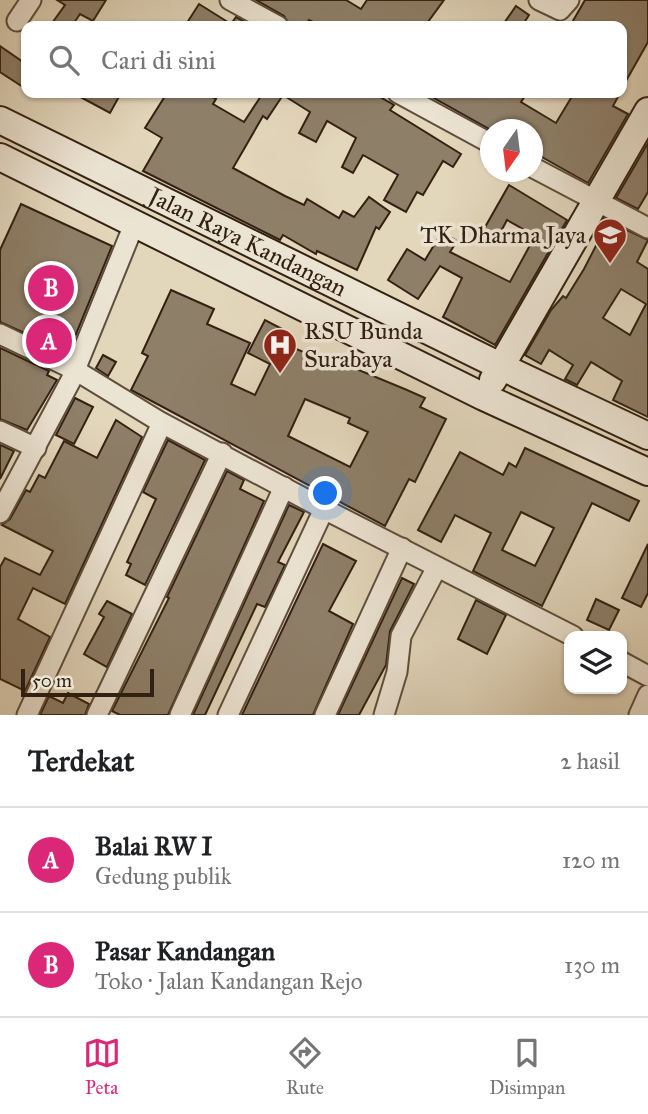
<!DOCTYPE html>
<html lang="id">
<meta charset="utf-8">
<style>
body{margin:0;font-family:"IM FELL Great Primer",serif;background:#f2f2f2;color:#202124}
.controls{position:absolute;right:21px;bottom:21px;display:grid;overflow:hidden;border-radius:14px;box-shadow:0 2px 5px #0004}
.controls button{width:63px;height:63px;display:grid;place-items:center;padding:0;border:0;border-bottom:2px solid #e0e0e0;background:#fff;color:#202124;font:35px sans-serif}
.compass{position:absolute;left:480px;top:119px;width:63px;height:63px;border-radius:50%;background:#fff;box-shadow:0 2px 5px #0004;rotate:194deg}
.scale{position:absolute;left:21px;bottom:18px;width:133px;box-sizing:border-box;padding-left:7px;border:4px solid #322011;border-top:0;font-size:19px;line-height:24px;white-space:nowrap;color:#322011;-webkit-text-stroke:5px #ece4d3;paint-order:stroke}
.you{position:absolute;left:326px;top:494px;width:24px;height:24px;margin:-18px;border:5px solid #fff;border-radius:50%;background:#1a73e8;box-shadow:0 0 0 10px #1a73e833}
.badge{display:grid;place-items:center;width:46px;height:46px;border-radius:50%;background:#db2777;color:#fff;font-size:23px;font-weight:700}
.pin{position:absolute;translate:-50% -50%;border:4px solid #fff;box-shadow:0 2px 7px #0006}
.list{margin:0;padding:0;list-style:none}
h2{display:flex;justify-content:space-between;align-items:center;height:91px;margin:0;padding:0 28px;font-size:30px}
h2 small{font-size:23px;font-weight:400;color:#757577}
.list li{display:grid;grid-template-columns:46px 1fr auto;gap:21px;align-items:center;box-sizing:border-box;height:105px;padding:0 28px;border-top:2px solid #e0e0e0}
.list b{display:block;font-size:26px;white-space:nowrap}
.list p{margin:0;font-size:23px;white-space:nowrap;color:#757577}
.list em{font-size:23px;font-style:normal;color:#757577}
.icon{flex:none;width:38px;height:38px;fill:none;stroke:currentColor;stroke-width:2;stroke-linecap:round;stroke-linejoin:round}
.map{position:relative;flex:none;width:648px;height:715px;overflow:hidden}
.search{position:absolute;background:#fff;box-shadow:0 2px 5px #0004;left:21px;right:21px;top:21px;height:77px;display:flex;align-items:center;gap:18px;box-sizing:border-box;padding:0 24px;border-radius:14px;color:#757577;font-size:26px}
.sheet{height:301px;background:#fff}
nav{display:flex;justify-content:space-around;align-items:center;box-sizing:border-box;height:98px;border-top:2px solid #e0e0e0;background:#fff;font-size:19px;color:#757577}
nav a{display:grid;justify-items:center;gap:4px}
nav .on{color:#db2777}
.map>svg:first-child{display:block}
</style>
<div class="map">
<svg width="648" height="715" viewBox="0 0 648 715">
<rect width="100%" height="100%" fill="#e2d6bb"/>
<filter id="stains"><feTurbulence type="fractalNoise" baseFrequency=".00286" numOctaves="4"/><feColorMatrix values="0 0 0 0 .2 0 0 0 0 .09 0 0 0 0 .02 0 0 0 .5 -.17"/></filter>
<radialGradient id="worn" r=".72"><stop offset=".6" stop-color="#630" stop-opacity="0"/><stop offset="1" stop-color="#630" stop-opacity=".3"/></radialGradient>
<!-- building -->
<g fill="#8e7f69" stroke="#322011" stroke-width="2" fill-rule="evenodd">
<polygon points="57,0 106,0 93,21 80,14 72,26 50,26 65,5"/>
<polygon points="256,0 346,0 361,9 367,0 444,0 425,26 321,26 309,20 305,26 290,26 284,16"/>
<polygon points="585,0 648,0 648,42 622,88 622,26 570,26"/>
<polygon points="199,4 231,24 236,17 253,26 185,26"/>
<polygon points="516,6 529,15 522,26 502,26"/>
<polygon points="0,46 26,64 26,89 0,72"/>
<polygon points="73,93 121,93 110,113"/>
<polygon points="167,93 205,93 216,99 213,104 244,122 263,93 373,93 394,105 390,110 461,154 453,167 443,161 423,195 417,192 406,212 384,200 398,175 363,155 353,173 342,167 356,138 327,121 316,142 299,133 310,112 283,95 267,119 263,116 233,168 285,196 304,205 307,199 339,218 343,211 354,217 369,197 390,212 379,229 376,227 357,270 317,251 316,254 283,235 280,240 143,171 162,138 145,128"/>
<polygon points="425,93 527,93 521,102 556,123 574,93 620,93 613,106 628,114 588,183 533,152 533,130 491,130"/>
<polygon points="648,143 648,192 638,209 616,198"/>
<polygon points="509,185 567,220 495,345 443,317 462,278 440,266 418,299 388,280 407,249 425,260 442,232 457,241 450,252 510,282 535,236 507,220 498,237 484,229"/>
<polygon points="21,204 112,246 72,344 64,340 60,349 0,322 0,250"/>
<path d="M604 219 648 240 637 262 648 269V417L613 400 622 381 591 362 577 385 565 379 573 365 549 350 541 364 525 355 551 310 563 296 566 298 584 269 601 236 596 233ZM621 289 646 304 630 335 603 318Z"/>
<path d="M171 290 214 309 207 324 250 343 231 384 255 395 270 364 248 353 265 320 286 331 280 342 340 368 342 363 407 390 425 398 420 407 446 419 415 482 409 479 385 526 131 390 148 356 142 353ZM305 399 350 418 348 423 368 432 350 467 288 436Z"/>
<polygon points="0,348 49,371 47,375 57,380 27,430 0,419"/>
<polygon points="103,355 116,362 108,376 96,368"/>
<polygon points="75,398 93,407 74,444 56,435"/>
<polygon points="116,420 142,437 65,604 33,588 18,619 50,637 25,691 0,679 0,567 5,558 40,575 53,551 2,525 10,519 26,490 30,492 39,475 45,478 64,441 97,458"/>
<polygon points="168,440 205,460 145,585 126,575 131,564 127,562 156,499 143,492"/>
<polygon points="0,445 14,451 0,479"/>
<path d="M525 448 639 501 629 521 592 503 542 606 473 571 491 533 455 515 441 542 418 530 460 452 503 475 509 463 516 467ZM521 512 554 528 535 566 502 550Z"/>
<polygon points="227,471 244,480 240,489 264,501 168,715 120,715 112,711 169,598 167,597"/>
<polygon points="289,505 304,512 278,562 285,565 265,607 257,604 205,715 193,715"/>
<polygon points="323,544 356,561 329,611 353,624 313,715 242,715"/>
<polygon points="648,544 648,593 641,607 622,598"/>
<polygon points="402,578 414,584 390,631 386,665 359,715 338,715"/>
<polygon points="596,599 619,610 609,630 587,620"/>
<polygon points="476,600 506,615 487,654 458,639"/>
<polygon points="107,601 132,614 107,667 84,654 104,617 99,614"/>
<polygon points="68,693 89,704 85,715 40,715 49,696 63,703"/>
</g>
<g fill="none" stroke-linecap="round" stroke-linejoin="round">
<!-- street casing -->
<g stroke="#5e4e3c" stroke-width="23">
<g id="street">
<polyline points="230,0 278,26"/>
<polyline points="539,0 560,10 569,0"/>
<polyline points="17,21 31,0"/>
<polyline points="398,93 490,143"/>
<polyline points="532,167 648,228"/>
<polyline points="0,334 75,370 162,423 324,509 573,636"/>
<polyline points="0,431 36,448"/>
<polyline points="0,513 71,380 135,222"/>
<polyline points="622,662 648,676"/>
<polyline points="27,715 162,423"/>
<polyline points="97,715 222,453"/>
<polyline points="180,715 284,487"/>
<polyline points="228,715 324,509"/>
<polyline points="325,715 402,548"/>
<polyline points="384,715 397,672 401,636 437,567"/>
<polyline points="639,715 648,695"/>
</g>
</g>
<!-- secondary casing -->
<g stroke="#322011" stroke-width="30">
<g id="secondary">
<path id="s1" d="M0 120 500 366 648 436"/>
<polyline points="0,157 484,397 648,472"/>
<polyline points="493,380 648,111"/>
</g>
</g>
<!-- street -->
<use href="#street" stroke="#ece4d3" stroke-width="19"/>
<!-- secondary -->
<use href="#secondary" stroke="#ece4d3" stroke-width="26"/>
</g>
<!-- icons -->
<defs>
<g id="school-pin" transform="scale(1.75)"><path d="M0 17L-7.5 6A9.5 9.5 0 1 1 7.5 6Z" fill="#8f2418" stroke="#ece4d3"/><path d="M0-5L7-2L0 1L-7-2ZM-4 1L0 2.5L4 1V4Q0 6-4 4Z" fill="#fff"/></g>
<g id="hospital-pin" transform="scale(1.75)"><path d="M0 17L-7.5 6A9.5 9.5 0 1 1 7.5 6Z" fill="#8f2418" stroke="#ece4d3"/><path d="M-5-5h3v3.5h4V-5h3V5h-3V1.5h-4V5h-3Z" fill="#fff"/></g>
</defs>
<g fill-rule="evenodd">
<use href="#school-pin" x="610" y="235"/>
<use href="#hospital-pin" x="280" y="345"/>
</g>
<g text-anchor="middle" dominant-baseline="central" stroke-width="7" stroke-linejoin="round" paint-order="stroke">
<!-- poi labels -->
<g font-size="24" fill="#322011" stroke="#ece4d3" text-anchor="end">
<text x="586" y="235">TK Dharma Jaya</text>
<text x="304" y="331" text-anchor="start">RSU Bunda<tspan x="304" dy="28">Surabaya</tspan></text>
</g>
<!-- street labels -->
<g font-size="24" fill="#322011" stroke="#ece4d3">
<text stroke="none"><textPath href="#s1" startOffset="276">Jalan Raya Kandangan</textPath></text>
</g>
</g>
<rect width="100%" height="100%" filter="url(#stains)"/>
<rect width="100%" height="100%" fill="url(#worn)"/>
</svg>
<div class="controls">
<button><svg class="icon" aria-label="layers" viewBox="0 0 24 24"><path d="M12 4l9 5-9 5-9-5zM3 14l9 5 9-5"/></svg></button>
</div>
<svg class="compass" viewBox="-18 -18 36 36"><path d="M0-13l5 13h-10z" fill="#e53935"/><path d="M0 13l5-13h-10z" fill="#757577"/></svg>
<div class="scale">50 m</div>
<div class="you"></div>
<div class="pin badge" style="left:49px;top:341px">A</div>
<div class="pin badge" style="left:51px;top:288px">B</div>
<div class="search"><svg class="icon" aria-label="search" viewBox="0 0 24 24"><circle cx="10" cy="10" r="6"/><path d="M15 15l6 6"/></svg>Cari di sini</div>
</div>
<section class="sheet">
<h2>Terdekat<small>2 hasil</small></h2>
<ul class="list">
<li><span class="badge">A</span><div><b>Balai RW I</b><p>Gedung publik</p></div><em>120 m</em></li>
<li><span class="badge">B</span><div><b>Pasar Kandangan</b><p>Toko · Jalan Kandangan Rejo</p></div><em>130 m</em></li>
</ul>
</section>
<nav>
<a class="on"><svg class="icon" aria-label="map" viewBox="0 0 24 24"><path d="M3 6l6-2 6 2 6-2v14l-6 2-6-2-6 2zM9 4v14M15 6v14"/></svg>Peta</a>
<a><svg class="icon" aria-label="directions" viewBox="0 0 24 24"><path d="M12 3l9 9-9 9-9-9zM9 14v-3h6M13 9l2 2-2 2"/></svg>Rute</a>
<a><svg class="icon" aria-label="saved" viewBox="0 0 24 24"><path d="M7 4h10v16l-5-4-5 4z"/></svg>Disimpan</a>
</nav>
